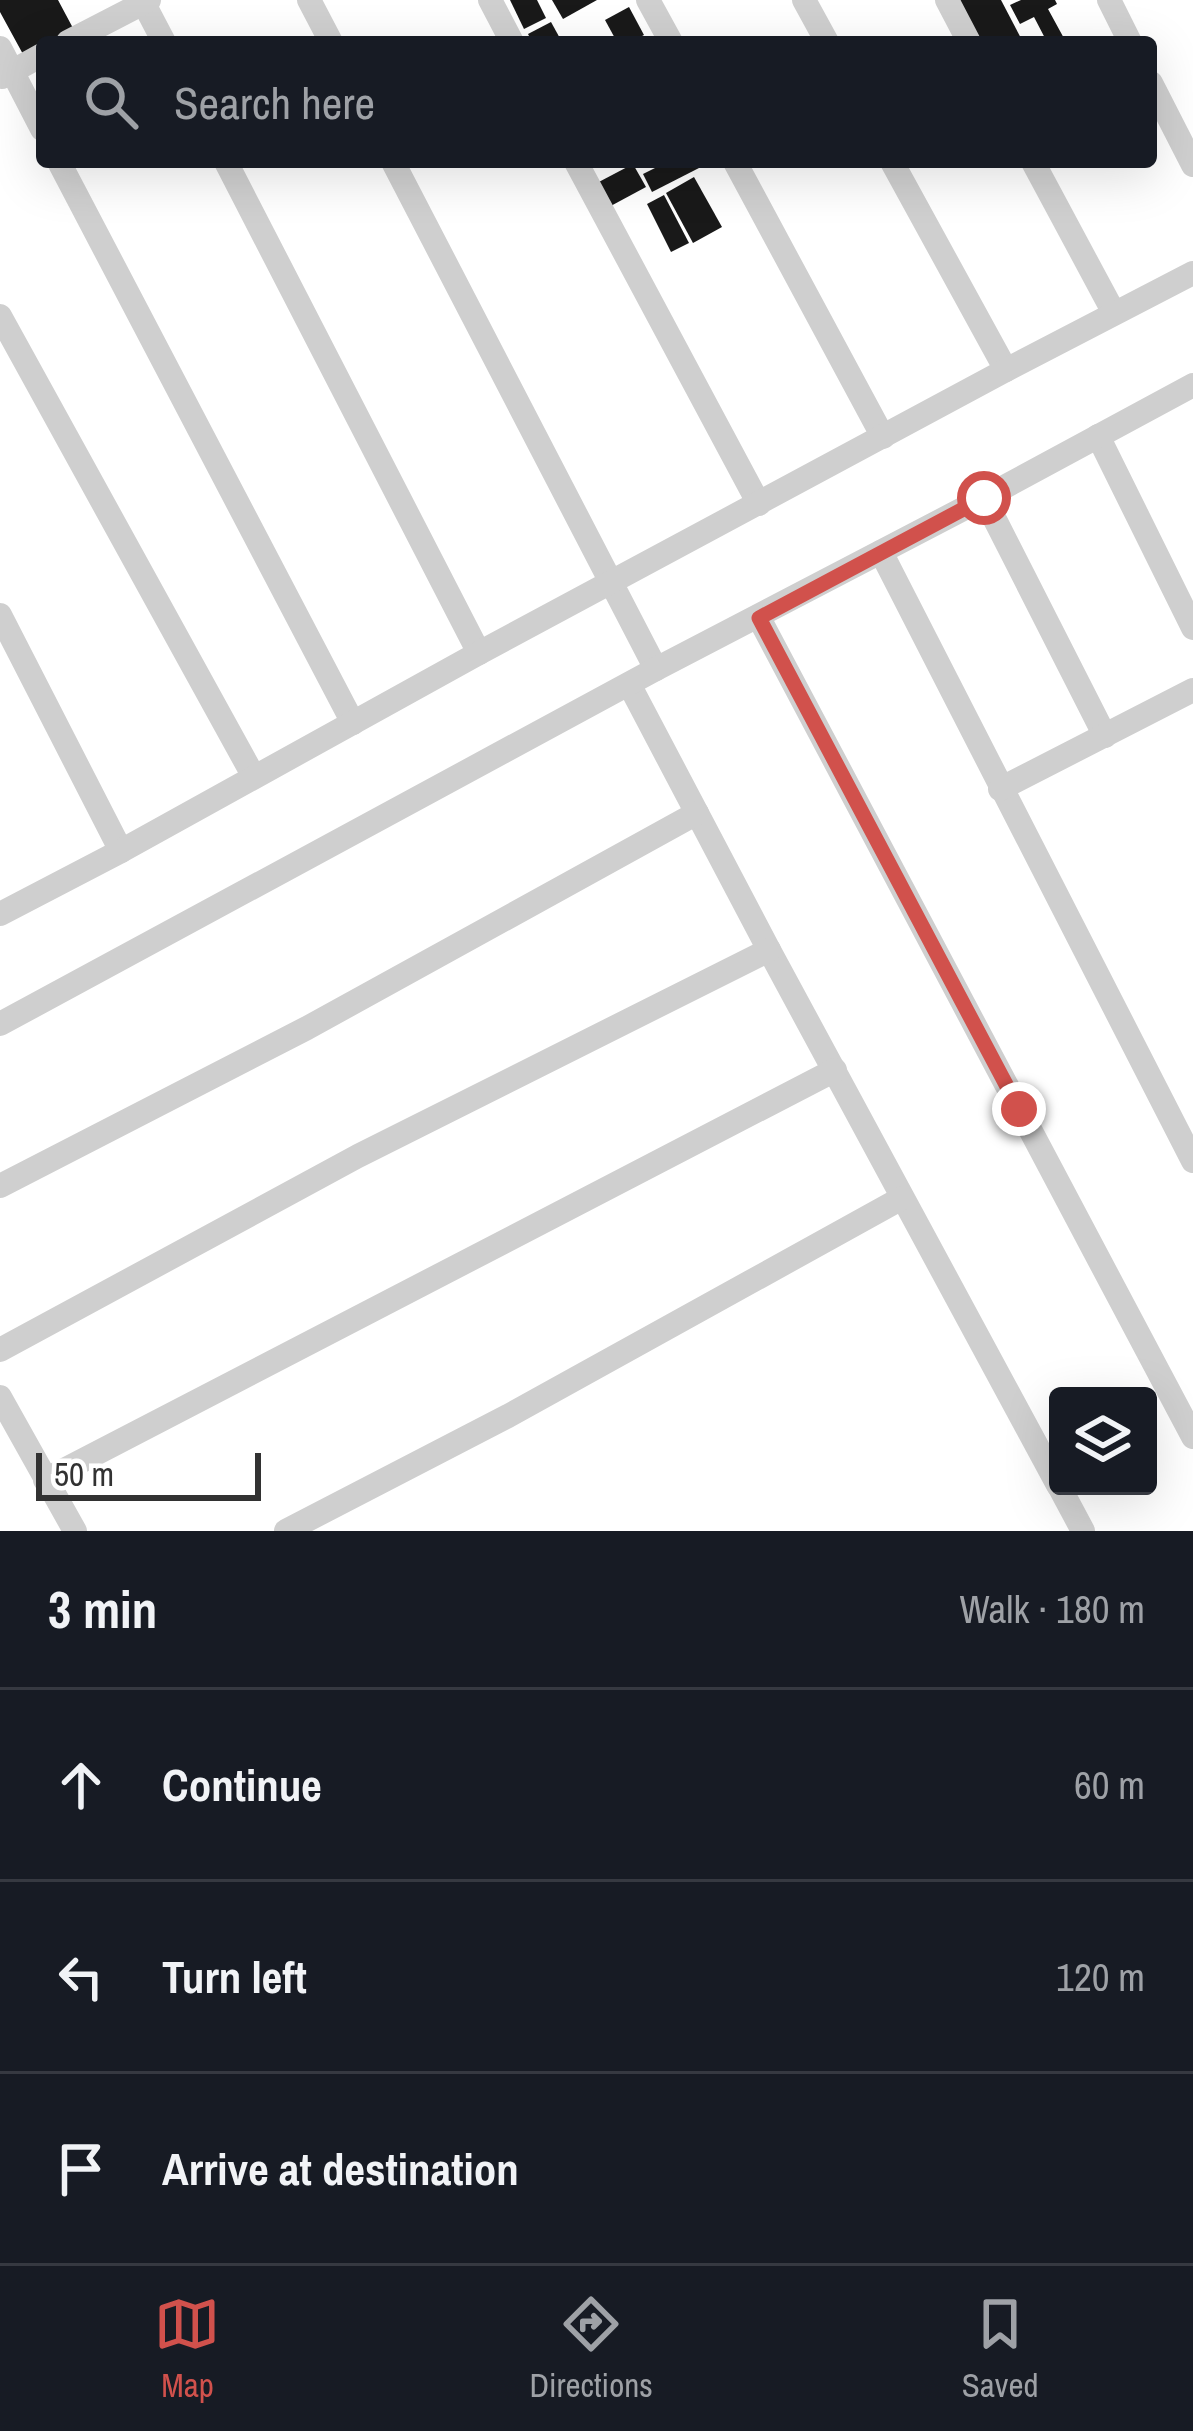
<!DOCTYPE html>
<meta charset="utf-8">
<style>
body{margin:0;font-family:"Archivo Narrow",sans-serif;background:#20242c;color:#f1f3f6}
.controls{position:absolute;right:36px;bottom:36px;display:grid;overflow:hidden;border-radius:12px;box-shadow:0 12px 48px #0002}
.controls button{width:108px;height:108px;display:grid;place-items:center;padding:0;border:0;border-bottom:3px solid #363941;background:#171b24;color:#f1f3f6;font:60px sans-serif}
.scale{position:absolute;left:36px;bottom:30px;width:225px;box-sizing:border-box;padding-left:12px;border:6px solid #323232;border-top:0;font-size:33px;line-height:42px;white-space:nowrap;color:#323232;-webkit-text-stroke:9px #fff;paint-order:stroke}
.stop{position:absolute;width:36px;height:36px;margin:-27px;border:9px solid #d1514c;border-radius:50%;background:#fff}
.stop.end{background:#d1514c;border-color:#fff;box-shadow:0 3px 12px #0008}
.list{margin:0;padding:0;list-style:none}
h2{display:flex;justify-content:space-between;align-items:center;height:156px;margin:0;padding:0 48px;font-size:51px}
h2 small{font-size:39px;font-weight:400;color:#9ea1a6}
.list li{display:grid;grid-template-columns:78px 1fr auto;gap:36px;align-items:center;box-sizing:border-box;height:192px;padding:0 48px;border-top:3px solid #363941}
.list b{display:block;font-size:45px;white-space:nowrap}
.list em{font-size:39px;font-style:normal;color:#9ea1a6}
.icon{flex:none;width:66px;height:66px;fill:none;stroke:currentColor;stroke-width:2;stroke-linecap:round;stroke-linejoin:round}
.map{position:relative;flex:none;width:1193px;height:1531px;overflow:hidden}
.search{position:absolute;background:#171b24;box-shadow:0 12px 48px #0002;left:36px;right:36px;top:36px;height:132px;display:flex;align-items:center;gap:30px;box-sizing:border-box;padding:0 42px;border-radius:12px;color:#9ea1a6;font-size:45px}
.sheet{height:732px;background:#171b24}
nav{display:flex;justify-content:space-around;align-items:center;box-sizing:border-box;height:168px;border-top:3px solid #363941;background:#171b24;font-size:33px;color:#9ea1a6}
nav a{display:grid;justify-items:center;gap:6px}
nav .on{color:#d1514c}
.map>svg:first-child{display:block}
</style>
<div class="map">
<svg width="1193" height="1531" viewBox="0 0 1193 1531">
<rect width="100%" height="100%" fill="#fff"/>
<!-- building -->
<g fill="#191919">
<polygon points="0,0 58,0 74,30 51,42 42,42 42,46 24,56 0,12"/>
<polygon points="510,0 537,0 546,18 524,29"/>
<polygon points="552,0 597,0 563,19"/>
<polygon points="960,0 1001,0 1023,42 970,42"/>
<polygon points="1021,0 1055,0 1057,4 1048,9 1066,42 1047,42 1034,17 1020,24 1010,5"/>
<polygon points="629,7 644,35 630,42 617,42 605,20"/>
<polygon points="551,22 562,42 532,42 528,34"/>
<polygon points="667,162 695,162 699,168 652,192 643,174"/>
<polygon points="633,164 646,187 607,208 595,184"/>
<polygon points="694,177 722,227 693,243 666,193"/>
<polygon points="664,195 689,243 671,252 647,204"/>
</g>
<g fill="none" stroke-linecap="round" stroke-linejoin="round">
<!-- street -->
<g stroke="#cfcfcf" stroke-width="24">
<polyline points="142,0 164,42"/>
<polyline points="309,0 331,42"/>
<polyline points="490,0 512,42"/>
<polyline points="648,0 671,42"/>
<polyline points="804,0 827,42"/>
<polyline points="947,0 969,42"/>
<polyline points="1109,0 1130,42"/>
<polyline points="68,42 149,0"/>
<polyline points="0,48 42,129"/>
<polyline points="2,77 42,55"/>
<polyline points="1151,83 1193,165"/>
<polyline points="59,162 353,723"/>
<polyline points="226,162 479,653"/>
<polyline points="393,162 656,669"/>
<polyline points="576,162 759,504"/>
<polyline points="735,162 883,437"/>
<polyline points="892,162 1006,370"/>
<polyline points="1033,162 1114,313"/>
<polyline points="0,316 254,777"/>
<polyline points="1098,436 1193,628"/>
<polyline points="984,498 1105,736"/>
<polyline points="881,552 1193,1161"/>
<polyline points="0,615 121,851"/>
<polyline points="759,618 1193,1437"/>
<polyline points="629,684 769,950 1058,1485"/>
<polyline points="1000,789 1193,690"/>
<polyline points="0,914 121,851 479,653 1006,370 1193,273"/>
<polyline points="0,1024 656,669 984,498 1193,385"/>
<polyline points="0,1186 307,1028 697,813"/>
<polyline points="0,1350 358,1156 769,950"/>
<polyline points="0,1397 75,1531"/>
<polyline points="45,1480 835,1070"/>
<polyline points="1059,1486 1083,1531"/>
<polyline points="286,1531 508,1416 902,1198"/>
</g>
</g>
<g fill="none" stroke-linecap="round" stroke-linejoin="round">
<!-- route -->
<polyline stroke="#d1514c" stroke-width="15" points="984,498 759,618 1019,1109"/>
</g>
</svg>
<div class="controls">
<button><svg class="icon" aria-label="layers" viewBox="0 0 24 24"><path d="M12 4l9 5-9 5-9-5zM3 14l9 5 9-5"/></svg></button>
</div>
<div class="scale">50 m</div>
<div class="stop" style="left:984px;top:498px"></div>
<div class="stop end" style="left:1019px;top:1109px"></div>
<div class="search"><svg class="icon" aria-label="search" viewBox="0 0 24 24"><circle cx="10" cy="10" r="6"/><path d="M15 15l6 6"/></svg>Search here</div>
</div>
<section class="sheet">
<h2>3 min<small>Walk · 180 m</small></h2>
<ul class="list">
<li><svg class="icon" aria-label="ahead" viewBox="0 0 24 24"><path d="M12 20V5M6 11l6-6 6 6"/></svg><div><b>Continue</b></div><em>60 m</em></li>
<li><svg class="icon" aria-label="left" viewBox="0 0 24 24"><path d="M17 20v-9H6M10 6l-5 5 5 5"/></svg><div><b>Turn left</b></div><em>120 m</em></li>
<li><svg class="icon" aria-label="arrive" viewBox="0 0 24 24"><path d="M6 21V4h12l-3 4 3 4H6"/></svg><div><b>Arrive at destination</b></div></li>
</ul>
</section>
<nav>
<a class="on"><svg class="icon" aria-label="map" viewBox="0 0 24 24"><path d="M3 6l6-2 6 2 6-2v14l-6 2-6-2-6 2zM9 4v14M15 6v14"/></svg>Map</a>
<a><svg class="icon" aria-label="directions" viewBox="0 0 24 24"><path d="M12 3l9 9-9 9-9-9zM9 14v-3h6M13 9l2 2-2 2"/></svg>Directions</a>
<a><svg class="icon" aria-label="saved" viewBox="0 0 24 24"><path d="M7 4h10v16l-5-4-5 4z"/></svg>Saved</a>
</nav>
